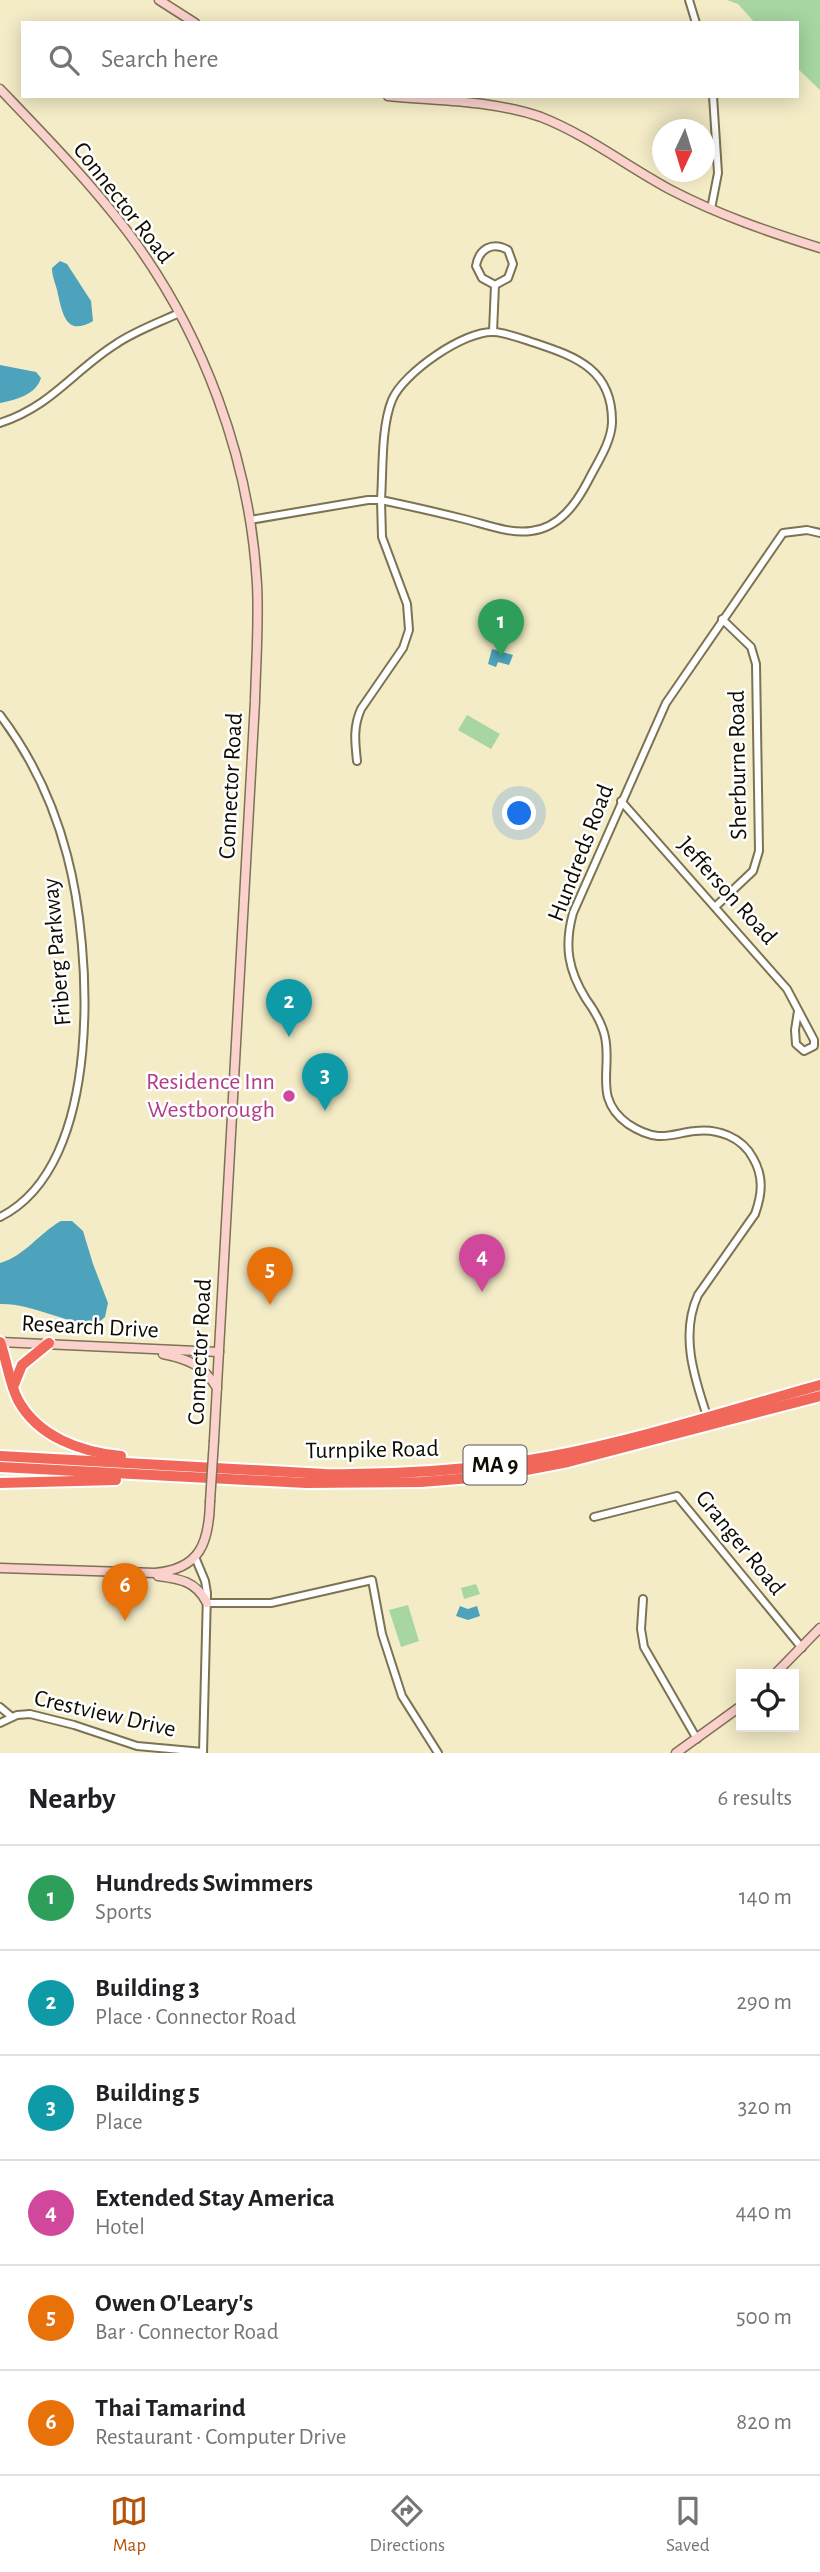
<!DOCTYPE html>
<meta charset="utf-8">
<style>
body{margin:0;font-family:"Alegreya Sans",sans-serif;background:#f6f6f6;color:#202124}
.controls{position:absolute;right:21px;bottom:21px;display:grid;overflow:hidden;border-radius:0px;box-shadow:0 4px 18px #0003}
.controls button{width:63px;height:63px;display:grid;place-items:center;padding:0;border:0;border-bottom:2px solid #e0e0e0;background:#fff;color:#202124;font:35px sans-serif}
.compass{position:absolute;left:652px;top:119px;width:63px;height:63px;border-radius:50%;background:#fff;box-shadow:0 4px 18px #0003;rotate:184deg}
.you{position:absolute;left:520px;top:814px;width:24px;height:24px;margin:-18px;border:5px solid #fff;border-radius:50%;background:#1a73e8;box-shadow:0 0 0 10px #1a73e833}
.badge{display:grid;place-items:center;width:46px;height:46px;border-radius:50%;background:#b45309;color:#fff;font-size:23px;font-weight:700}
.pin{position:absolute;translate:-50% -58px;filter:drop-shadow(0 2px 4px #0008)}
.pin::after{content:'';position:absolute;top:37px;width:24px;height:21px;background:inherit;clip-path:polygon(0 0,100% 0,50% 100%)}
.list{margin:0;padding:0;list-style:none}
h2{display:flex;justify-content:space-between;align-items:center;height:91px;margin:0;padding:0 28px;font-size:30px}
h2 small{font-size:23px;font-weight:400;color:#757577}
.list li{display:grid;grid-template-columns:46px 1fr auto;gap:21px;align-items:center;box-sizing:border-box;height:105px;padding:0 28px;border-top:2px solid #e0e0e0}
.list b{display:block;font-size:26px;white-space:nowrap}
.list p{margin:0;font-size:23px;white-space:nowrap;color:#757577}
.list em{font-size:23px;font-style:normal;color:#757577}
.icon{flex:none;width:38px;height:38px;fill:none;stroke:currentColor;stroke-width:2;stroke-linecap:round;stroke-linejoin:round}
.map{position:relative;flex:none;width:820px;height:1753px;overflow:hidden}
.search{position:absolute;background:#fff;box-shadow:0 4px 18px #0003;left:21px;right:21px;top:21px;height:77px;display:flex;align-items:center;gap:18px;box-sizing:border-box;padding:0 24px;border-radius:0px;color:#757577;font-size:26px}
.sheet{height:721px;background:#fff}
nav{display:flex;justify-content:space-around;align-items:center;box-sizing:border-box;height:98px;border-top:2px solid #e0e0e0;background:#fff;font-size:19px;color:#757577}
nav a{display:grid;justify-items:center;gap:4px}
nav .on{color:#b45309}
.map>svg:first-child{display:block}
</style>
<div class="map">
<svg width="820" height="1753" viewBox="0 0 820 1753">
<rect width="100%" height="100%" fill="#f4ecc7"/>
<!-- green -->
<g fill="#a7d6a2">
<polygon points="727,0 820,0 820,90 797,68 797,23 755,23 738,4"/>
<polygon points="467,715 500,734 491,749 458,730"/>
<polygon points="476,1584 480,1594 464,1599 461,1588"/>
<polygon points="408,1605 419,1641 401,1647 389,1610"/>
</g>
<!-- water -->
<g fill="#4da2bc">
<path d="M60 261 67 264 91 301 93 321C65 338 62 311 57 290 55 282 52 276 52 268Z"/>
<path d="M0 365 36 372 41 378C36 395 15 400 0 403Z"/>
<polygon points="492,649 513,655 509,665 498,662 496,667 488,664"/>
<path d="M61 1221H72L83 1231 93 1264 108 1303 105 1317 98 1323C64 1325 34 1303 0 1304V1263C25 1256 39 1233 61 1221Z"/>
<polygon points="460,1606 468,1609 477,1606 480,1616 468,1620 456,1616"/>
</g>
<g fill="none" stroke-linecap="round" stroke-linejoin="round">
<!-- street casing -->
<g stroke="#7b7352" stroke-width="10">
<g id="street">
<polyline points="689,0 696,23"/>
<polyline points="711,209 718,173 713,96"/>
<path d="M493 332 495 285 508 278 513 264 508 250C492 241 479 249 476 266L482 278 495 285"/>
<path d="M0 423C52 406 73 371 116 344 135 331 158 323 179 313"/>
<path d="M250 520 368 500H381C383 470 381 427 392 400 403 373 465 330 494 332 508 333 522 339 535 343 577 357 613 370 612 423 611 443 597 463 588 481 576 504 559 528 531 531 509 534 485 524 464 519 436 512 409 506 381 500L382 537 407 604 409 630 403 648 361 709C353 727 355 742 357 761"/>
<path d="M0 715C31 756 54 805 67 855 92 949 105 1165 0 1217"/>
<polyline points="621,801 787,989 814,1040 814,1046 804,1051 796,1044 795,1030 798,1011"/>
<polyline points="715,907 753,871 759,851 756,664 751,647 722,619"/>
<path d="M707 1416C694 1377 680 1334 698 1295L755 1214C762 1194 764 1177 753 1158 742 1137 717 1128 695 1131 683 1132 670 1137 658 1136 648 1135 637 1130 628 1124 593 1099 612 1070 605 1037 602 1023 594 1010 586 999 568 970 564 946 573 913L666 703 783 533 807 530 820 533"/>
<polyline points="594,1517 677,1496 802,1648"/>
<polyline points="195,1557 205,1581 207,1593 203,1753"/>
<polyline points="643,1599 641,1629 644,1647 697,1739"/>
<polyline points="207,1603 271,1603 372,1580 382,1634 402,1696 438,1753"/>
<polyline points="0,1707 12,1717"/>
<polyline points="0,1723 17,1715 30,1714 74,1725 137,1746 203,1752"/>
</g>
</g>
<!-- secondary casing -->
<g stroke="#7b7352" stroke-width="11">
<g id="secondary">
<polyline points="159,0 195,23"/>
<path d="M0 89C44 135 89 181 127 231 203 332 250 459 257 584 259 623 256 662 255 701L214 1440"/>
<path d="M388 96C439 101 492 100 541 117 587 135 628 167 671 190 719 215 769 232 820 248"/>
<polyline points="0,1342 219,1352"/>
<path d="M163 1354C188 1359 203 1365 217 1388"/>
<path d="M0 1568 155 1573C200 1569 209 1543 210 1502"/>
<path d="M158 1576C180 1579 196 1581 207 1603"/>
<polyline points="775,1674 820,1628"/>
<polyline points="676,1753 741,1706"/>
</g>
</g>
<!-- highway casing -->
<g stroke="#fff" stroke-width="14">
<g id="highway">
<path d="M0 1342C7 1361 9 1382 18 1400 38 1437 81 1452 121 1456"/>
<polyline points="13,1387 22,1365 49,1343"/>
<path d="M0 1456 325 1474C399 1475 474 1470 547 1457 639 1440 730 1410 820 1385"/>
<polyline points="0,1467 306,1483 421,1482 496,1476 568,1462 820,1396"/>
<polyline points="0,1483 116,1480"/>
</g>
</g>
<!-- street -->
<use href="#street" stroke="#fff" stroke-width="6"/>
<!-- secondary -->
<use href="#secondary" stroke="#fbd1ce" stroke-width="8"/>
<!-- highway -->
<use href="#highway" stroke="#f1675a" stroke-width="10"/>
<!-- secondary-bridge casing -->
<g stroke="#7b7352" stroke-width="11" stroke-linecap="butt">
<polyline id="secondary-bridge" points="210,1502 214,1440"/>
</g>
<!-- secondary-bridge -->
<use href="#secondary-bridge" stroke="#fbd1ce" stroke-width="8"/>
</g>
<!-- markers -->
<circle fill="#d1479c" stroke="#fff" stroke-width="2.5" cx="289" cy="1096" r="7"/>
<g text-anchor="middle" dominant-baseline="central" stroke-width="5" stroke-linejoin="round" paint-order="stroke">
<!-- shield labels -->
<rect fill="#fff" stroke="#57554e" stroke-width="2" x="463.5" y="1445.5" width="63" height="39" rx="5"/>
<g font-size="23" font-weight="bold" fill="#0f0c02">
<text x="495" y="1465">MA 9</text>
</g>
<!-- street labels -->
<g font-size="24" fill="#0f0c02" stroke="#fff">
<text transform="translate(123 203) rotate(52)">Connector Road</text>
<text transform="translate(738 765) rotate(-91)">Sherburne Road</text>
<text transform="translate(231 786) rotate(-87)">Connector Road</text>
<text transform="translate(581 853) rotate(-69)">Hundreds Road</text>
<text transform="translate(727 891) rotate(48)">Jefferson Road</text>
<text transform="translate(57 952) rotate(-95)">Friberg Parkway</text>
<text transform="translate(90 1327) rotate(3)">Research Drive</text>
<text transform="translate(200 1352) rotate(-87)">Connector Road</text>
<text transform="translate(372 1450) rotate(-1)">Turnpike Road</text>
<text transform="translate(740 1543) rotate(51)">Granger Road</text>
<text transform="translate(105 1714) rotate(13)">Crestview Drive</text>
</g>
<!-- hotel labels -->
<g font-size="24" fill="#b23c85" stroke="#fff" text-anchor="end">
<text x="275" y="1082">Residence Inn<tspan x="275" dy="28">Westborough</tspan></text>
</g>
</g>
</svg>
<div class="controls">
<button><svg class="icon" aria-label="locate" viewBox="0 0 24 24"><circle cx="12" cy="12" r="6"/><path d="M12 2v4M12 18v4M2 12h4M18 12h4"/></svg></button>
</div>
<svg class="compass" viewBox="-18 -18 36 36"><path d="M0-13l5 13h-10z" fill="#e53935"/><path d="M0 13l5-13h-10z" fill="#757577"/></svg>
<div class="you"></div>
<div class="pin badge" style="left:501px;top:657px;background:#2e9e5b">1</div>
<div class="pin badge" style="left:289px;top:1037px;background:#0f9aa8">2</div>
<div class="pin badge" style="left:325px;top:1111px;background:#0f9aa8">3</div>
<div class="pin badge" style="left:482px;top:1292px;background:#d1479c">4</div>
<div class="pin badge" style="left:270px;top:1305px;background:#e8710a">5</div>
<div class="pin badge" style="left:125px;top:1621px;background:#e8710a">6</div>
<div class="search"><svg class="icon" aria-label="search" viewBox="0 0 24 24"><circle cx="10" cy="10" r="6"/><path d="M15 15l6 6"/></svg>Search here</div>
</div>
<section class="sheet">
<h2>Nearby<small>6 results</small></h2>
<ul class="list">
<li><span class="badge" style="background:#2e9e5b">1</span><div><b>Hundreds Swimmers</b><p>Sports</p></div><em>140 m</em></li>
<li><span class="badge" style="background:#0f9aa8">2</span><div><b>Building 3</b><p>Place · Connector Road</p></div><em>290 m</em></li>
<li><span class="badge" style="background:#0f9aa8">3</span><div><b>Building 5</b><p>Place</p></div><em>320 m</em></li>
<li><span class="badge" style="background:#d1479c">4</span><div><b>Extended Stay America</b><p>Hotel</p></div><em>440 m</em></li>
<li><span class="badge" style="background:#e8710a">5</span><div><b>Owen O'Leary's</b><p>Bar · Connector Road</p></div><em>500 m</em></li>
<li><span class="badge" style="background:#e8710a">6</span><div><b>Thai Tamarind</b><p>Restaurant · Computer Drive</p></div><em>820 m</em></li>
</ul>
</section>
<nav>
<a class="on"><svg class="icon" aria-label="map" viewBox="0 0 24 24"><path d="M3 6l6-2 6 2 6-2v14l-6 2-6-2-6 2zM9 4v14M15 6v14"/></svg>Map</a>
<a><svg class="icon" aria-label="directions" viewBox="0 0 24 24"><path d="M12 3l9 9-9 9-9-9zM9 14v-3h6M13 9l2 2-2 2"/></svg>Directions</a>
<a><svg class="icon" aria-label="saved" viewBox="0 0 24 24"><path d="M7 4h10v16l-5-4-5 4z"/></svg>Saved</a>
</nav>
